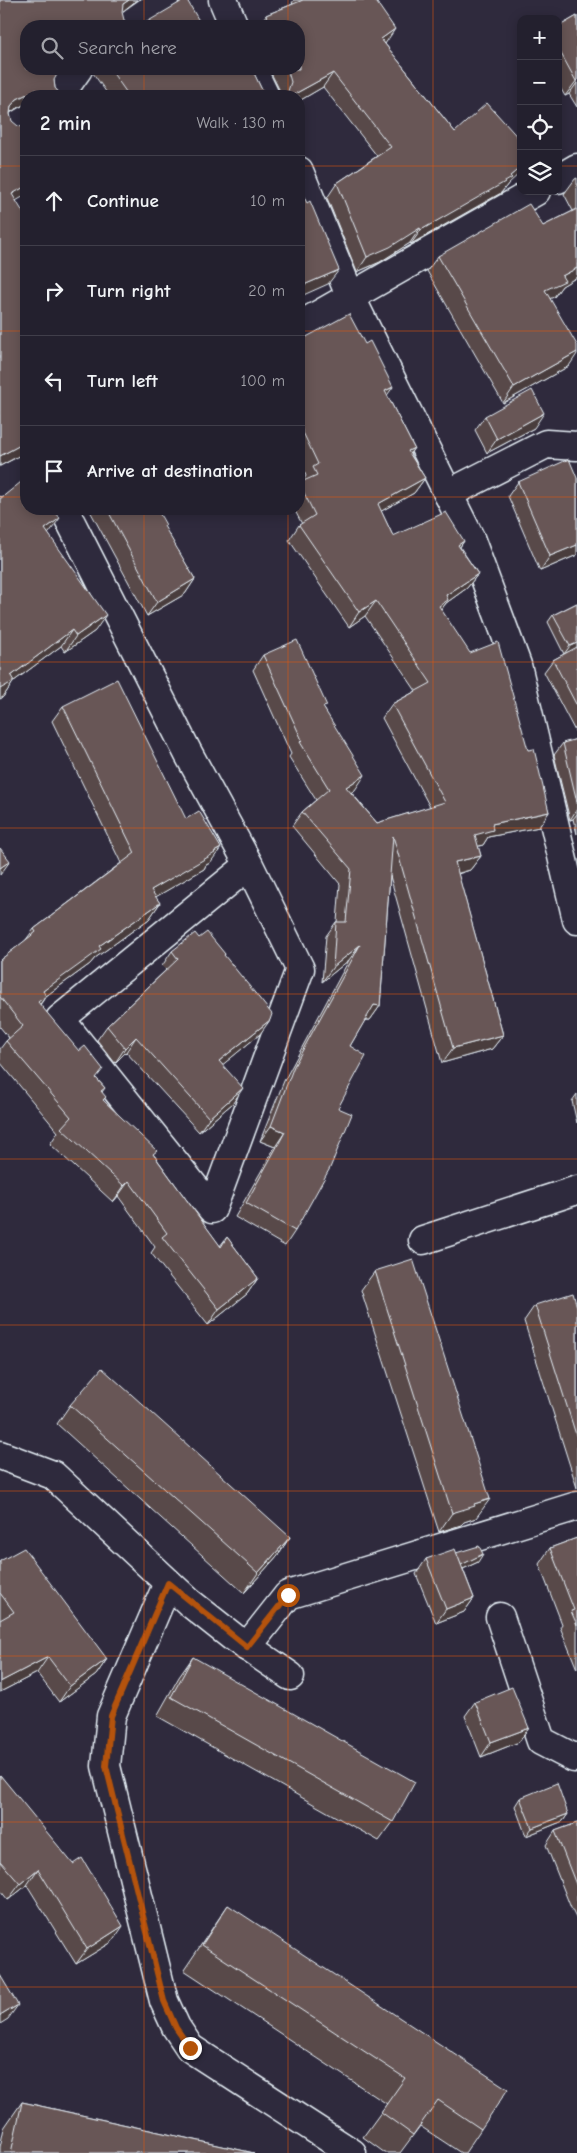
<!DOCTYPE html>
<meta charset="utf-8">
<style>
body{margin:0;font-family:"Comic Neue",sans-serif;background:#2b2836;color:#f1f3f6}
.controls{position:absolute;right:15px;top:15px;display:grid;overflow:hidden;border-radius:10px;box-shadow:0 2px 12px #0003}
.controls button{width:45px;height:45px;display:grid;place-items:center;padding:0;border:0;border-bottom:1px solid #403e4a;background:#23202e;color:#f1f3f6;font:25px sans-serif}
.stop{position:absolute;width:15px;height:15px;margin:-11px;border:4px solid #b45309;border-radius:50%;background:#fff}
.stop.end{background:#b45309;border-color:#fff;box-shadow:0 1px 5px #0008}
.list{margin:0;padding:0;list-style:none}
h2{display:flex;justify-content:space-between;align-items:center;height:65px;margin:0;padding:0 20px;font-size:21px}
h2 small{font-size:16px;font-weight:400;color:#a3a3aa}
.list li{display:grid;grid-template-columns:32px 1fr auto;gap:15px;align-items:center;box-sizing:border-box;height:90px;padding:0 20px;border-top:1px solid #403e4a}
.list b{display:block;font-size:19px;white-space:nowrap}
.list em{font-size:16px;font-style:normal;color:#a3a3aa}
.icon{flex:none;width:28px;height:28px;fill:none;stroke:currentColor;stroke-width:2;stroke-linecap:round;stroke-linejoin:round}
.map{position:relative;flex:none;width:577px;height:2153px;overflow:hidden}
.search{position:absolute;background:#23202e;box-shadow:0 2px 12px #0003;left:20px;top:20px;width:285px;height:55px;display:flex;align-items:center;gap:12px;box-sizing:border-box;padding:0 18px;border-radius:20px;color:#a3a3aa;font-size:19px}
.panel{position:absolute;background:#23202e;box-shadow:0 2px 12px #0003;left:20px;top:90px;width:285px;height:425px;border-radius:20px}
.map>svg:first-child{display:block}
</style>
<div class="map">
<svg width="577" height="2153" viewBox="0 0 577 2153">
<rect width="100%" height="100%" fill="#2f2a3d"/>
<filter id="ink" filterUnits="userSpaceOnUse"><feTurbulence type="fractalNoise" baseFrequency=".02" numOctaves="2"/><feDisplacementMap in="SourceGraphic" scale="10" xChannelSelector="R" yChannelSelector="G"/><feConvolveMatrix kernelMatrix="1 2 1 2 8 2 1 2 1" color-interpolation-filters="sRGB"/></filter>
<g filter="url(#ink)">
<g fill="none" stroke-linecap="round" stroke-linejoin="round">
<!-- street casing -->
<g stroke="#e8f1f8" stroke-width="31">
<g id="street">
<polyline points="223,0 234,26"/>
<polyline points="127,26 164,0"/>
<polyline points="252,69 265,96"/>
<polyline points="59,96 78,69"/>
<polyline points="15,127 26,120"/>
<polyline points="299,171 351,298 470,538 517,665 577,920"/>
<polyline points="558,179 577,168"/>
<polyline points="299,326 536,191"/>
<polyline points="0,482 26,469"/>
<polyline points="448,494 546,444 577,446"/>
<polyline points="64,509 188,753 249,865 300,969 212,1209 60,1019 249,865"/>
<polyline points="423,1240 577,1190"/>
<polyline points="0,1455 53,1475 190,1603 233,1637 290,1676"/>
<polyline points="168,1583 111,1716 106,1766 164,2001 176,2027 190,2048 352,2153"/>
<polyline points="500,1617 541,1741 574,1758 577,1757"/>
<polyline points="247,1647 288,1595 577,1506"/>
</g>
</g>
<!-- street -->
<use href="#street" stroke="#2f2a3d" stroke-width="28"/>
</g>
<!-- wall -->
<g fill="#594a4a" stroke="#e8f1f8">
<polygon points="0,0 137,0 122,12 26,26 54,80 55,88 60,94 66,96 26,96 25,104 10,112 16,201 26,452 0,466"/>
<polygon points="294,0 375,0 385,44 455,132 508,184 501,193 411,244 410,243 380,262 357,272 327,198 337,183 377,156 323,87 299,101 299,96 280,96 279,89 269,69 299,69 299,26 258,26 266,15 293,4 292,3"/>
<polygon points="577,16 577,107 569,94 565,96 558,84 558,27"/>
<polygon points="92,69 252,69 261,88 267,95 272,96 109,96 93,73"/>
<polygon points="577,178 577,277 562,286 554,297 550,298 569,366 503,403 427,271 438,256 543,226 573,211 564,194 575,179"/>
<polygon points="299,341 387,395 414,448 410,454 425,478 414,493 381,511 393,536 464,541 460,547 478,574 467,588 446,603 441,610 528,750 549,812 539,827 488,837 483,845 478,846 481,856 470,870 458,874 503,1035 492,1049 442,1063 390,876 380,1006 370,1020 365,1020 350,1046 338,1108 295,1231 285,1246 235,1217 275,1147 260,1141 284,1081 349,960 322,982 326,936 336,922 337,922 340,884 292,826 302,812 316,800 289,757 291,754 253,670 263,655 325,710 355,790 351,792 377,823 430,807 382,718 392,704 416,691 365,616 349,627 289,540 299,525 302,524 294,509 299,509 299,484 302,482 306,476 299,460"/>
<polygon points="485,416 534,428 487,453 475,430"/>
<polygon points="577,478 577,555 540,571 508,496 518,482"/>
<polygon points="0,499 49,533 48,534 95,631 65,652 61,646 14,681 3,697 0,699"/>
<polygon points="89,509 157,509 164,528 195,579 185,594 147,616"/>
<polygon points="577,603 577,735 544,672 553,660 564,654 548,622 553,615"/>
<polygon points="63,706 186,819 210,863 206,865 204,869 155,897 160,903 149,919 95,958 90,964 46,996 40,1005 97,1079 105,1088 102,1092 103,1101 154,1155 220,1246 227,1237 258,1278 247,1294 208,1325 151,1253 155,1247 118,1196 113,1202 50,1144 58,1132 0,1062 0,1049 6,1041 9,1038 0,1027 0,960 25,941 34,929 121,863 52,721"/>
<polygon points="577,739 577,834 573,819 570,820 554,755 563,743"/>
<polygon points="199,938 225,954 224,956 260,1034 222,1065 233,1103 199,1132 126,1052 115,1063 97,1040 107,1026 166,970 162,966 172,951"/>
<polygon points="577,1094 577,1123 572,1101"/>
<polygon points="375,1271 476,1518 464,1522 461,1525 439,1532 361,1290"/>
<polygon points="535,1305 577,1307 577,1488 524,1321"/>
<polygon points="70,1405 290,1537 277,1556 244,1593 57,1424"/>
<polygon points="577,1538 577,1669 560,1627 562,1624 539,1564 550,1548"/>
<polygon points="456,1553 478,1562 463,1569 474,1598 464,1612 436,1623 416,1574 426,1559"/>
<polygon points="0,1561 107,1659 96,1675 59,1702 37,1673 0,1692"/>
<polygon points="193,1657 393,1822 379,1841 157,1716 179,1677"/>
<polygon points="475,1702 529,1728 519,1742 481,1757 465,1716"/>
<polygon points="0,1775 112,1942 76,1964 27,1885 8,1900 0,1890"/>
<polygon points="520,1798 568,1814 563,1821 526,1836 515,1806"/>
<polygon points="577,1823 577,1920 571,1908 546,1845 555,1831"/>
<polygon points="228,1905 481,2129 465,2153 461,2153 420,2126 400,2153 385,2153 363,2137 387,2104 184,1970"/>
<polygon points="22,2102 254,2153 0,2153 0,2147 4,2128"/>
</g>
<!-- shaded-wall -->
<g fill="#493c3c" stroke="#e8f1f8">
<polygon points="129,0 137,0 113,19 123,4"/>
<polygon points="395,29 385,44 381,39"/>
<polygon points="333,73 323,87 299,101 299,96 291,96"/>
<polygon points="577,80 577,83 569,94 565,96"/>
<polygon points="35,90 43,91 40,96 26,96 26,105 25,104 7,114 11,106 17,99"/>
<polygon points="521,167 521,172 508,184 501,193 411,244 421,230 510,176"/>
<polygon points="26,186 26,195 2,209 12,194"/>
<polygon points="420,228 410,243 380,262 357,272 367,257"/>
<polygon points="577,268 577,277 562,286 554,297 534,305 545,290 562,276"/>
<polygon points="339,270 328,284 299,297 299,287"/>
<polygon points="577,352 577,354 569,366 503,403 514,387"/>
<polygon points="393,387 383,401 385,391"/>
<polygon points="544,413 534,428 487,453 497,439"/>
<polygon points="26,442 26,452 0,466 0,456"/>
<polygon points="414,448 403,463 408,451"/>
<polygon points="425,478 414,493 367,519 378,504"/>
<polygon points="60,518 49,533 34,545 45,529"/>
<polygon points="464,541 454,555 458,545"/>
<polygon points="577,545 577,555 540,571 550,556"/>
<polygon points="478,574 467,588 446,603 438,614 428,621 446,595"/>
<polygon points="195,579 185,594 147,616 157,602"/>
<polygon points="376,601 365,616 349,627 359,612"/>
<polygon points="106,615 95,631 65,652 76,636"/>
<polygon points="72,630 61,646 14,681 3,697 0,699 0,689 11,676"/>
<polygon points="577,643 577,648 564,654 570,646"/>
<polygon points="365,775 355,790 336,802 346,787"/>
<polygon points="577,809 577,814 573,819 570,820"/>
<polygon points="549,812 539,827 488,837 483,845 464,850 475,835 492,824"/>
<polygon points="221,848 210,863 206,865 204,869 140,906 151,890"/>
<polygon points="481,856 470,870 445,877 455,862"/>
<polygon points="10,861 0,875 0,868"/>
<polygon points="160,903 149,919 95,958 90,964 46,996 35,1011 27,1018 43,991 99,946"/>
<polygon points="360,945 349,960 322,982 333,967"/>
<polygon points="374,1005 380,1006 370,1020 363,1020"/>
<polygon points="270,1020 260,1034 209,1076 219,1061"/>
<polygon points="503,1035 492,1049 442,1063 453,1048"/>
<polygon points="136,1037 126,1052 115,1063 125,1048"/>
<polygon points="243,1088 233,1103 199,1132 209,1118"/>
<polygon points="271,1126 285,1132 275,1147 260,1141"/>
<polygon points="129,1181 118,1196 113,1202 124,1186"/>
<polygon points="258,1278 247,1294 208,1325 219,1309"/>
<polygon points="490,1499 476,1518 464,1522 461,1525 439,1532 452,1513 474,1504"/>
<polygon points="290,1537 277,1556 244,1593 258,1573"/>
<polygon points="483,1554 478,1562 452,1574 458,1566"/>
<polygon points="474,1598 464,1612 436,1623 446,1609"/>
<polygon points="48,1657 37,1673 0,1692 0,1682"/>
<polygon points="107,1659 96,1675 59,1702 70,1686"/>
<polygon points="529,1728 519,1742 481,1757 491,1742"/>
<polygon points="568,1814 563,1821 526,1836 532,1828"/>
<polygon points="38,1869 27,1885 8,1900 20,1884"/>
<polygon points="123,1926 112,1942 76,1964 87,1949"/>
<polygon points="18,2005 8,2019 0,2024 0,2016"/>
</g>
<!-- building -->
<g fill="#685656" stroke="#e8f1f8">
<polygon points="0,0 129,0 123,4 122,12 124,20 130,25 135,26 26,26 26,69 60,69 54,80 55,88 60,94 66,96 48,96 43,91 35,90 17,99 11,106 10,114 12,121 18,126 26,128 26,186 12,194 26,217 26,442 0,456"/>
<polygon points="184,0 187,0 202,26 140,26"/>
<polygon points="303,0 375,0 395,29 381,39 455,132 487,103 521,141 521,167 510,176 512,178 421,230 420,228 390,247 367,257 337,183 391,147 333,73 291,96 278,96 282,95 288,91 291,82 289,75 286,69 299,69 299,26 270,26 266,15"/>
<polygon points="577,16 577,80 576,81 558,48 558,27"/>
<polygon points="110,69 252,69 261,88 267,95 272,96 129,96"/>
<polygon points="77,94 79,96 70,96"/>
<polygon points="303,195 307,203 310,201 339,270 299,287 299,197"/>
<polygon points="529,204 543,226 577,209 577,268 562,276 565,281 545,290 577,345 577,352 514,387 438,256"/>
<polygon points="349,314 365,344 370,341 393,387 385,391 414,448 408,451 425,478 378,504 393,536 446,512 464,541 458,545 478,574 446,595 448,600 439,606 470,653 498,642 528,750 534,749 549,812 492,824 493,830 475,835 481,856 455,862 503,1035 453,1048 393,836 380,1006 374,1005 350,1046 366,1056 338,1108 352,1114 330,1168 295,1231 246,1203 285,1132 271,1126 294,1066 360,945 333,967 336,922 346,922 351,869 302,812 329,789 300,742 302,740 263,655 297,640 327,706 323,707 365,775 346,787 377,823 445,802 392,704 431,683 376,601 359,612 299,525 315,515 299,483 317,475 313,467 318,464 299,424 299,341"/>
<polygon points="532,390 544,413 497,439 485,416"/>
<polygon points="569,459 577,478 577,545 550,556 518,482"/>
<polygon points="26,478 26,509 53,509 60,518 45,529 106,615 76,636 72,630 11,676 14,681 0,689 0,499"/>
<polygon points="107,509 157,509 166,525 164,526 195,579 157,602"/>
<polygon points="577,603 577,643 570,646 553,615"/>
<polygon points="577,647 577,706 553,660"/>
<polygon points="117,679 186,819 199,811 221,848 214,852 215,853 151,890 160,903 99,946 101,949 43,991 46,996 38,1002 79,1051 85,1046 103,1069 96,1078 105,1088 101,1091 106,1097 103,1100 157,1151 153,1154 221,1247 227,1237 258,1278 219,1309 162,1237 167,1233 129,1181 124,1186 61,1128 71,1117 6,1041 23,1026 0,997 0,960 36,932 34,929 135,853 63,706"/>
<polygon points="577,739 577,802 563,743"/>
<polygon points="0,848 10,861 0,868"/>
<polygon points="207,932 225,954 224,955 272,1014 270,1020 219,1061 243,1088 209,1118 136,1037 125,1048 107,1026 178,959 172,951 195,933 199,938"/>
<polygon points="413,1259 490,1499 474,1504 475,1506 452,1513 375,1271"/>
<polygon points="573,1293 577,1307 577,1438 535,1305"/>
<polygon points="102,1368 290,1537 258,1573 70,1405"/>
<polygon points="577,1538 577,1625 571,1611 574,1610 550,1548"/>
<polygon points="479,1546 483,1554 461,1565 456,1553"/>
<polygon points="24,1548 107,1659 70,1686 48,1657 0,1682 0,1620 14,1612 0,1593 0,1561"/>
<polygon points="455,1549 474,1598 446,1609 426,1559"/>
<polygon points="193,1657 415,1782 393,1822 171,1697"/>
<polygon points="512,1687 529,1728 491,1742 475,1702"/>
<polygon points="0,1775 73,1864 82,1858 123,1926 87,1949 38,1869 20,1884 0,1861"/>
<polygon points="557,1783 568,1814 532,1828 520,1798"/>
<polygon points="577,1823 577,1887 555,1831"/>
<polygon points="228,1905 508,2089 481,2129 438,2100 413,2135 381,2112 405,2078 202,1945"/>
<polygon points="0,1975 18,2005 0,2016"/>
<polygon points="22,2102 254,2153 11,2153"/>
</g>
</g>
<g fill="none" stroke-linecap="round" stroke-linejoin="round" filter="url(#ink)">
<!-- route -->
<polyline stroke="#b45309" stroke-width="6" points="190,2048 176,2028 164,2001 106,1766 111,1716 168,1583 247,1647 288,1595"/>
</g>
<!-- grid -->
<path fill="none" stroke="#e8590c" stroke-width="1" stroke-opacity="0.55" d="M144 0V26M288 0V26M433 0V2153M144 69V96M288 69V96M0 166H26M299 166H521M558 166H577M0 331H26M299 331H577M0 497H26M299 497H577M144 509V2153M288 509V2153M0 662H577M0 828H577M0 994H577M0 1159H577M0 1325H577M0 1491H577M0 1656H577M0 1822H577M0 1987H577"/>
</svg>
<div class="controls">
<button>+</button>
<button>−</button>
<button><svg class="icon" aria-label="locate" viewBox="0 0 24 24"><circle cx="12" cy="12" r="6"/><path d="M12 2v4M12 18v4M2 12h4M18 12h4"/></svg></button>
<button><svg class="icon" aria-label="layers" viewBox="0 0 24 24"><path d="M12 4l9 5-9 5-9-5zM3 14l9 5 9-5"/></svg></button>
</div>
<div class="stop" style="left:288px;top:1595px"></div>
<div class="stop end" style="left:190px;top:2048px"></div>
<div class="search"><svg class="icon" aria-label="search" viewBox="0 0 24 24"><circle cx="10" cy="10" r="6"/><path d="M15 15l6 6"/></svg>Search here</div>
<section class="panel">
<h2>2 min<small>Walk · 130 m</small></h2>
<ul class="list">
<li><svg class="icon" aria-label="ahead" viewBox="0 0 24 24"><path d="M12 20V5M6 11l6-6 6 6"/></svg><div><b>Continue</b></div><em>10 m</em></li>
<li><svg class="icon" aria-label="right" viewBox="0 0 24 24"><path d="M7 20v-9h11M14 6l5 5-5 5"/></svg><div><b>Turn right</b></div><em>20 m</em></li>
<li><svg class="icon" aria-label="left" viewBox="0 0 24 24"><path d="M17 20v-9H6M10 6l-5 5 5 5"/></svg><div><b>Turn left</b></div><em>100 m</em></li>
<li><svg class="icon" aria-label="arrive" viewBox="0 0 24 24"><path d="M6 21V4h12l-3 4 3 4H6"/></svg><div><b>Arrive at destination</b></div></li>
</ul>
</section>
</div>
